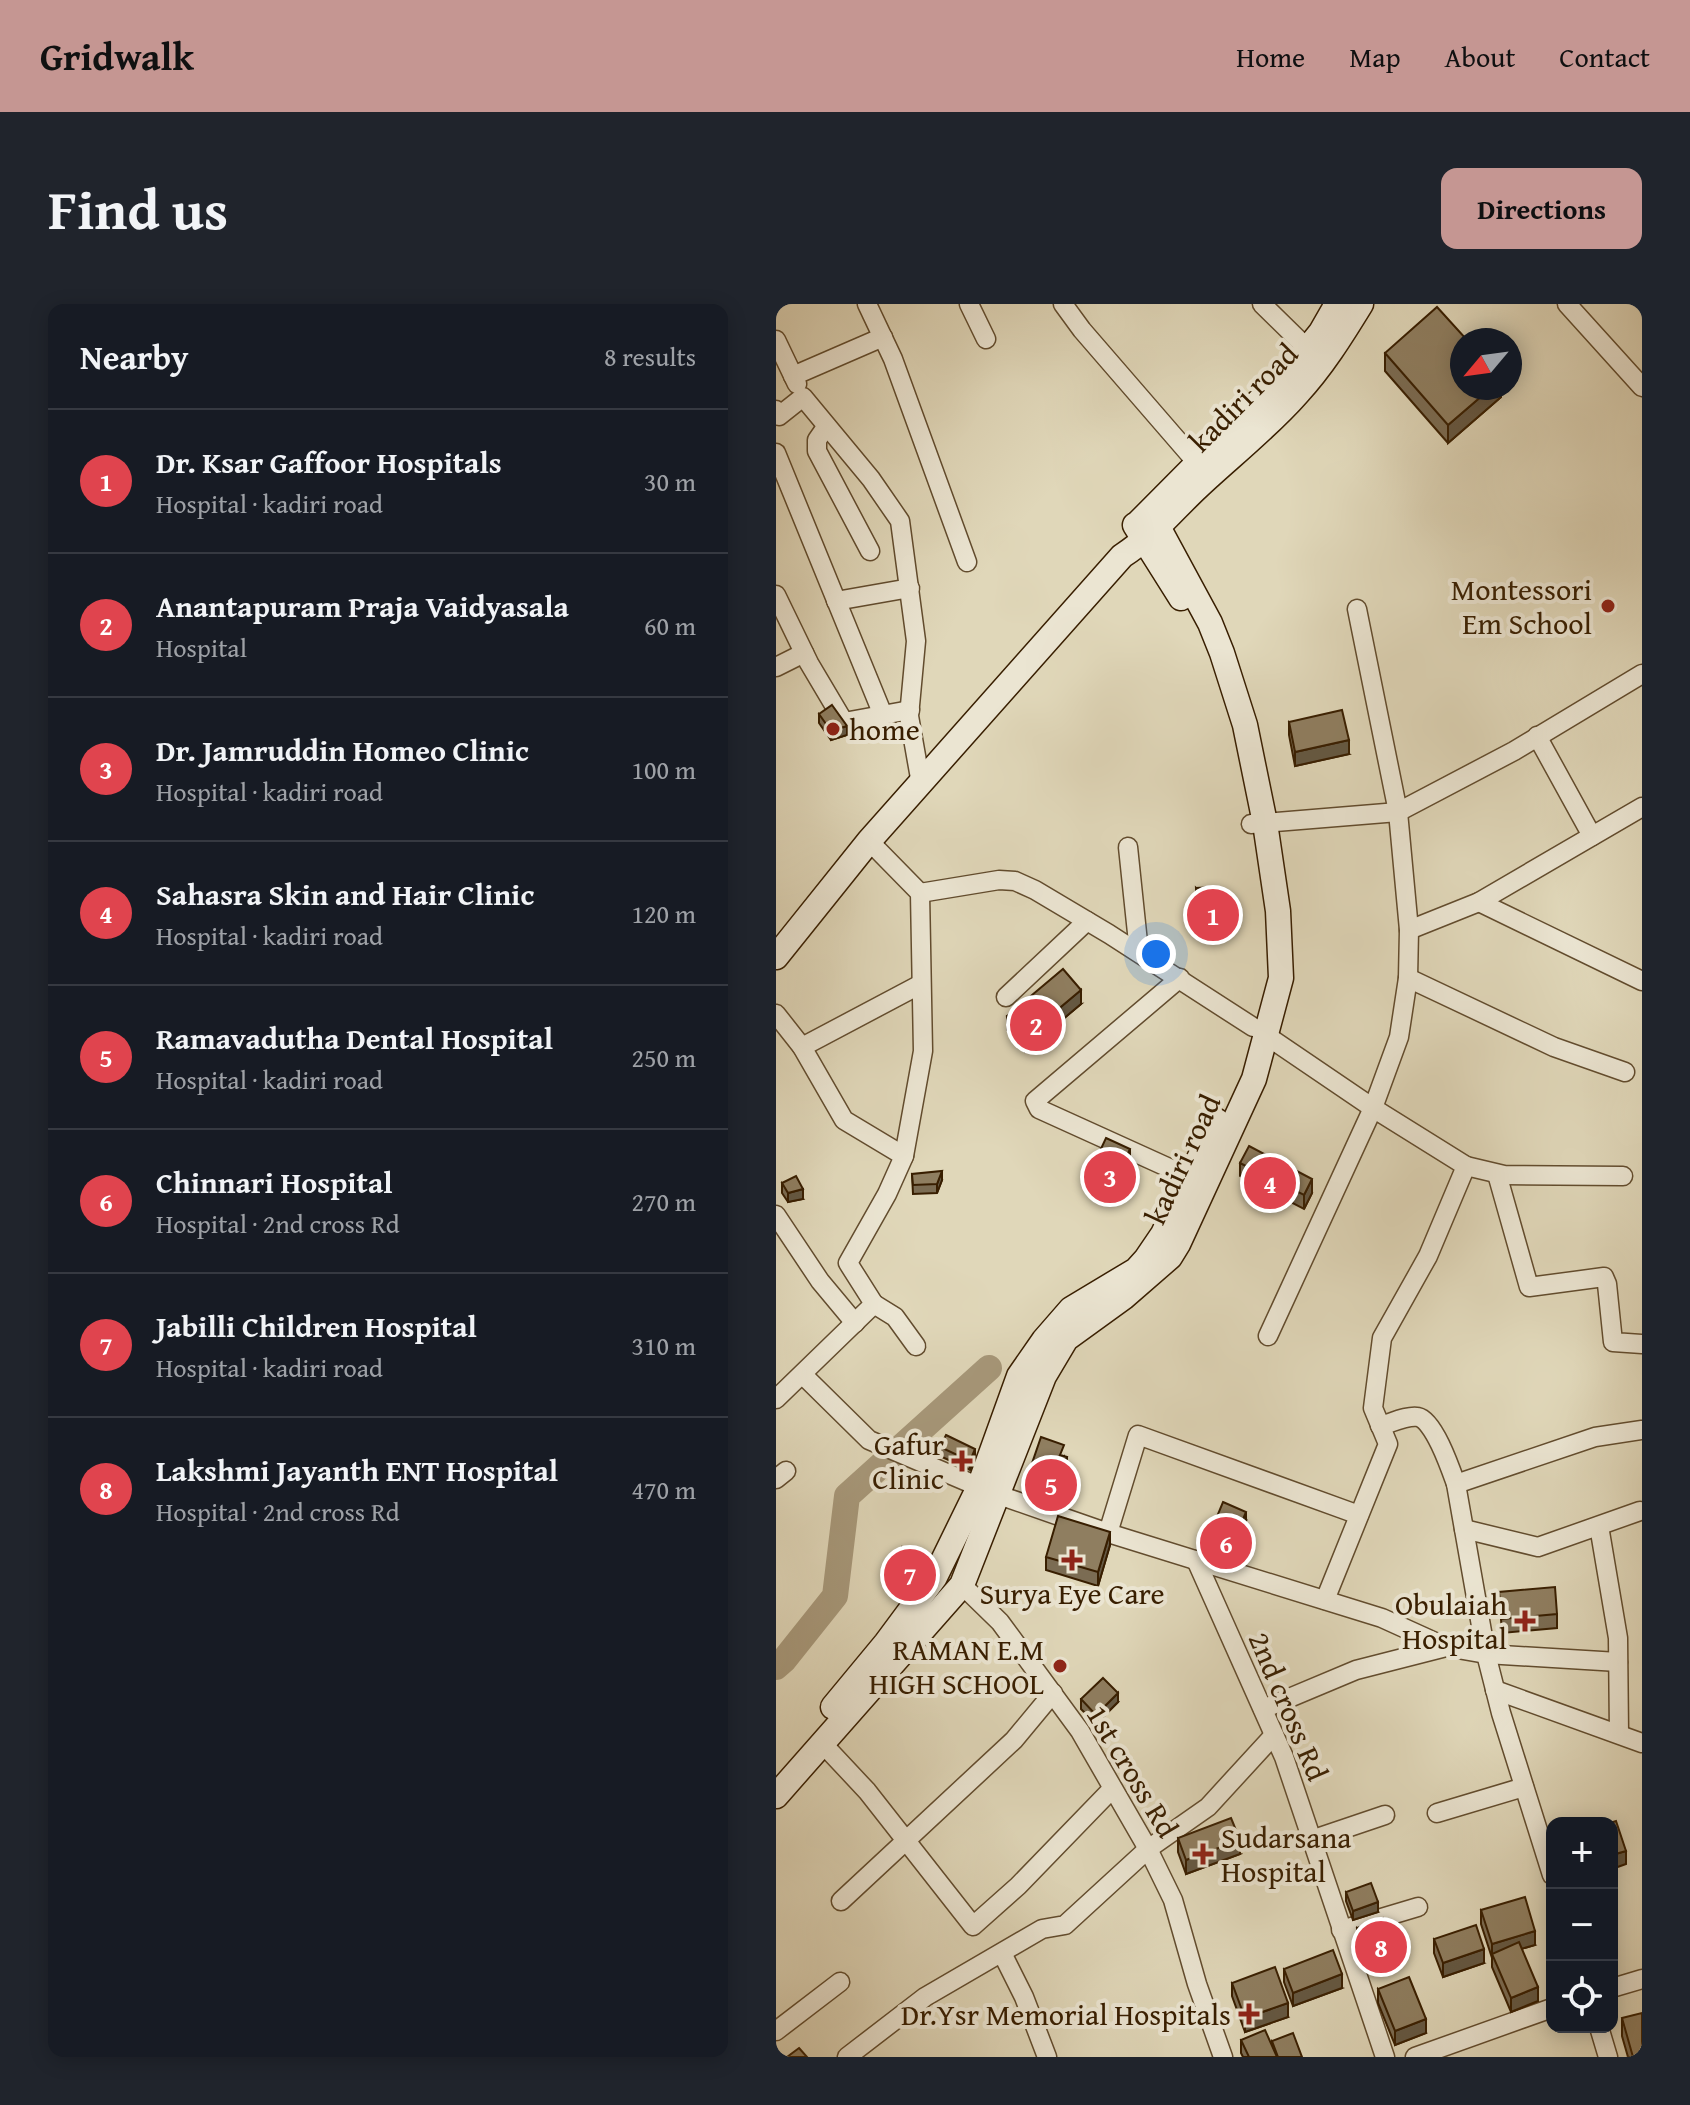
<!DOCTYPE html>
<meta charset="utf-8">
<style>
body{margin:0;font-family:"Gentium Book Plus",serif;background:#20242c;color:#f1f3f6}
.controls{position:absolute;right:24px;bottom:24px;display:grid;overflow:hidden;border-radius:16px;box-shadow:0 4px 20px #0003}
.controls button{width:72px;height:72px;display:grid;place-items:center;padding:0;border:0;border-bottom:2px solid #363941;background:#171b24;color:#f1f3f6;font:40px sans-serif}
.compass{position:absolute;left:674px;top:24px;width:72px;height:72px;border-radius:50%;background:#171b24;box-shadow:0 4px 20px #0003;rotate:241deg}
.you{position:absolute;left:380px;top:650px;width:28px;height:28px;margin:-20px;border:6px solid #fff;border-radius:50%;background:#1a73e8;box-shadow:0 0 0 12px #1a73e833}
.badge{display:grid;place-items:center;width:52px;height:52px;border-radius:50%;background:#c59692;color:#fff;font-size:26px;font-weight:700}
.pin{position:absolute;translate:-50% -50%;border:4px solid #fff;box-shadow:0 2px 8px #0006}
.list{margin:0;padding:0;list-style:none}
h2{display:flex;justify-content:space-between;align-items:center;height:104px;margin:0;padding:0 32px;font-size:34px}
h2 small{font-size:26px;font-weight:400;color:#9ea1a6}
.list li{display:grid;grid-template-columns:52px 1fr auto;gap:24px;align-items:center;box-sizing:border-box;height:144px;padding:0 32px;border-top:2px solid #363941}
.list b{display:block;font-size:30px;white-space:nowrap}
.list p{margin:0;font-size:26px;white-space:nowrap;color:#9ea1a6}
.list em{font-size:26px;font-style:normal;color:#9ea1a6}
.icon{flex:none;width:44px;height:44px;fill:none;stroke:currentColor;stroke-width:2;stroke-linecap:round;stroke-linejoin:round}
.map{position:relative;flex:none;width:866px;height:1753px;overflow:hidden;border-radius:16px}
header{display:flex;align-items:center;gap:48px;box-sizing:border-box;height:112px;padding:0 40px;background:#c59692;color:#111}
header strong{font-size:38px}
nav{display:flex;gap:44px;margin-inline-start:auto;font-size:28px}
.intro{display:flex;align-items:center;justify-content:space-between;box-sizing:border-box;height:192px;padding:0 48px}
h1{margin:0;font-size:56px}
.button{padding:20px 36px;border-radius:16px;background:#c59692;color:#111;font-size:28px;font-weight:700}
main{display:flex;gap:48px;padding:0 48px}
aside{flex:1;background:#171b24;border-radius:16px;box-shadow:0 4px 20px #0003}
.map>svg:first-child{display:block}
</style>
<header>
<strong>Gridwalk</strong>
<nav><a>Home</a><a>Map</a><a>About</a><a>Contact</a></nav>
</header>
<div class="intro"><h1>Find us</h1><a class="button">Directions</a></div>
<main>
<aside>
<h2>Nearby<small>8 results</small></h2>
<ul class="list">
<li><span class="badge" style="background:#e0444e">1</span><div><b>Dr. Ksar Gaffoor Hospitals</b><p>Hospital · kadiri road</p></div><em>30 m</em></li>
<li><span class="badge" style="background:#e0444e">2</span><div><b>Anantapuram Praja Vaidyasala</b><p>Hospital</p></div><em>60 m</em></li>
<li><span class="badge" style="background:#e0444e">3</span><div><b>Dr. Jamruddin Homeo Clinic</b><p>Hospital · kadiri road</p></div><em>100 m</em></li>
<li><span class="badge" style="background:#e0444e">4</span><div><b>Sahasra Skin and Hair Clinic</b><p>Hospital · kadiri road</p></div><em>120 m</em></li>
<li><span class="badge" style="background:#e0444e">5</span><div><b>Ramavadutha Dental Hospital</b><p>Hospital · kadiri road</p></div><em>250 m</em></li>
<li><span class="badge" style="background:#e0444e">6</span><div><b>Chinnari Hospital</b><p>Hospital · 2nd cross Rd</p></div><em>270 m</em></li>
<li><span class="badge" style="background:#e0444e">7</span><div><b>Jabilli Children Hospital</b><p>Hospital · kadiri road</p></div><em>310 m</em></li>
<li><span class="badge" style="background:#e0444e">8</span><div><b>Lakshmi Jayanth ENT Hospital</b><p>Hospital · 2nd cross Rd</p></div><em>470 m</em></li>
</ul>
</aside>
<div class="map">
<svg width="866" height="1753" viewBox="0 0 866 1753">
<rect width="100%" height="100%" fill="#e0d7b9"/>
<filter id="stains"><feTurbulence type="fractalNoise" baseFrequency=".0025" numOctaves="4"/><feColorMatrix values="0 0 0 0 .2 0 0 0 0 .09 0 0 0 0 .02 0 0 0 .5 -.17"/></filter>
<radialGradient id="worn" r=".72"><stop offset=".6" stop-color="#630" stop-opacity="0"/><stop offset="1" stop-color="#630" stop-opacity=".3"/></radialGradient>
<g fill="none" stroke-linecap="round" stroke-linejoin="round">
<!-- river -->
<polyline stroke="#a7987a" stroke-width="26" points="0,1363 8,1356 59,1292 71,1192 213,1064"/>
<!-- minor casing -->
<g stroke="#624c2e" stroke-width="21">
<g id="minor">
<polyline points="91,0 117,55 191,258"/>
<polyline points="193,0 210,35"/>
<polyline points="287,0 306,26 422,160"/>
<polyline points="486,0 538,51"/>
<polyline points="791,0 866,83"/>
<polyline points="0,36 21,80"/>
<polyline points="17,72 107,33"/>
<polyline points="0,106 3,112 27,93 95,175 124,217 140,337 133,412 145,480"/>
<polyline points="50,123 41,136 41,147 94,247"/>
<polyline points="0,149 107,411"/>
<polyline points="0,291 33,359 68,418 134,406"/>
<polyline points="60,297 134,284"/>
<polyline points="0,363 28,349"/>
<polyline points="761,432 816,532"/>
<polyline points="475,520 622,508 738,447 866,370"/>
<polyline points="93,537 144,589 147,747 128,852"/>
<polyline points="352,543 363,648"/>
<polyline points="144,589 223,576 239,577 259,586 333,630 477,723"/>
<polyline points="703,598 866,677"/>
<polyline points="633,626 703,598 866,503"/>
<polyline points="404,674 259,797 263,805 413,873"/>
<polyline points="632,674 778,743 849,768"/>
<polyline points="230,693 311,617"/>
<polyline points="0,710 26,743 68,816 128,852 111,890 72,959 98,1000 0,1095"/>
<polyline points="491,732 597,804 623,733 632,674 633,626 622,508 581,305"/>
<polyline points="26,743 145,680"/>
<polyline points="690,862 728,871 847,872"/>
<polyline points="721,870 753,983 828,973 831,980 837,1038 866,1040"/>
<polyline points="0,911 44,977 79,1019"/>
<polyline points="98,1000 119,1013 140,1042"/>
<polyline points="492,1032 597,804 690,862 652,952 606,1034 597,1104 612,1140 549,1296"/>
<polyline points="27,1071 93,1136 220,1190 332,1229 606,1314 670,1343 710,1350 842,1358"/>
<path d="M604 1122C615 1119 632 1111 642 1113 658 1116 675 1166 680 1180L710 1350 725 1409 776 1571"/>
<polyline points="0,1175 10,1167"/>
<polyline points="680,1180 819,1133 866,1126"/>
<polyline points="823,1222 842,1334 843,1430"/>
<polyline points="688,1225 762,1243 864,1207"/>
<polyline points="332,1229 362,1131 583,1211"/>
<polyline points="420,1256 508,1453 609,1753"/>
<polyline points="186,1281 224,1318 304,1427 372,1545 397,1596 421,1680 447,1753"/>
<polyline points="719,1386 866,1439"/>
<polyline points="487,1405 580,1366 670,1343"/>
<polyline points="46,1439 91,1487 197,1622 242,1582 336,1485"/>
<polyline points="661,1509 748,1483"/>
<polyline points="535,1536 609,1511"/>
<polyline points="65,1597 238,1436 277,1389"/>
<polyline points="565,1626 642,1603"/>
<polyline points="226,1649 248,1693 271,1753"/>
<polyline points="836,1684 866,1675"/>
<polyline points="823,1723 832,1753"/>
<polyline points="0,1727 64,1678"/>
<polyline points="71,1753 149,1693 266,1625 289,1621 372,1545 432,1503 498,1431"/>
<polyline points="639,1753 776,1704"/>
</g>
</g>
<!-- secondary casing -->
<g stroke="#381e00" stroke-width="27">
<g id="secondary">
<polyline points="363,218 516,64 545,28 561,0"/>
<polyline points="359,221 405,294"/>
<path d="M0 653 93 537 346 252C377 232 397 206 423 182 455 152 492 123 521 90 546 63 566 31 585 0"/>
<polyline points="57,1403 110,1339 159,1273 203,1183 243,1072 268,1036 295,1005 360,966 370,955 387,930 441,817"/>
<polyline points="0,1492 186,1281 268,1072 290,1035 348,993 394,953 402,940 478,775 505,674 502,607 489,519 469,421 446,349 434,319 374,208"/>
</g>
</g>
<!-- minor -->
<use href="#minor" stroke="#ebe5d2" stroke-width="18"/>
<!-- secondary -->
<use href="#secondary" stroke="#ebe5d2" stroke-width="24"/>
</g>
<!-- wall -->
<g fill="#7b6c53" stroke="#381e00" stroke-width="2">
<polygon points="609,49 725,84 725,93 672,139 609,67"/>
<polygon points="43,410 71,431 55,436 43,419"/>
<polygon points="513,418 573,450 519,462 513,431"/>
<polygon points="420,584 443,607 443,616 422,618"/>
<polygon points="305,700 249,747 231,726 231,712"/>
<polygon points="354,858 337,896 323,890 323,880 316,878 316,864"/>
<polygon points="464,859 536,889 528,905 464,872"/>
<polygon points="136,870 166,876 161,889 137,890"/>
<polygon points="6,879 27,895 12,898 6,889"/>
<polygon points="164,1143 199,1154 194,1166 164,1152"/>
<polygon points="288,1152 291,1167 281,1195 252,1185 252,1171"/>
<polygon points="470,1217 456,1251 433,1241 433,1232"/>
<polygon points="334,1241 322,1282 270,1266 270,1253"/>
<polygon points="116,1258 150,1269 139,1284 116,1267"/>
<polygon points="723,1288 781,1310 781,1324 726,1329"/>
<polygon points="305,1395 342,1398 320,1420 305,1405"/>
<polygon points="402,1534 464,1550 410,1570 402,1548"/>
<polygon points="570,1588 602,1608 577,1616 570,1597"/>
<polygon points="705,1606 759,1641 745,1645 762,1697 735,1708 716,1663 716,1654 705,1620"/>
<polygon points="581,1624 616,1650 600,1656 596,1645 587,1648 581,1633"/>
<polygon points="658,1635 708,1659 667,1673 658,1649"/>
<polygon points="508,1665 566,1684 517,1702 508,1678"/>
<polygon points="456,1679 512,1713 469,1728 456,1692"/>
<polygon points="602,1685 650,1729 619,1741 602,1699"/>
<polygon points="846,1714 866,1753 852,1753 846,1732"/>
<polygon points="465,1736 496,1741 496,1737 526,1753 467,1753 465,1749"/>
</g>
<!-- shaded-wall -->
<g fill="#645843" stroke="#381e00" stroke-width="2">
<polygon points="715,84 725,84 725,93 672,139 672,121"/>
<polygon points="71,422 71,431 55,436 55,427"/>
<polygon points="573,436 573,450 519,462 519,448"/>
<polygon points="305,686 305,700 249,747 249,733"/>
<polygon points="354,845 354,858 337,896 337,883"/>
<polygon points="166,867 166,876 161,889 161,880"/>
<polygon points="536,875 536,889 528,905 528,891"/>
<polygon points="27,885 27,895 12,898 12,889"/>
<polygon points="199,1145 199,1154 194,1166 194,1157"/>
<polygon points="291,1153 291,1167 281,1195 281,1182"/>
<polygon points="470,1208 470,1217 456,1251 456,1242"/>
<polygon points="334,1228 334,1241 322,1282 322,1268"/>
<polygon points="150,1260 150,1269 139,1284 139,1275"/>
<polygon points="342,1389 342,1398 320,1420 320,1411"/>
<polygon points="464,1536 464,1550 410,1570 410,1556"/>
<polygon points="850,1547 850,1560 836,1565 836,1551"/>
<polygon points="602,1598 602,1608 577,1616 577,1607"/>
<polygon points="759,1627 759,1641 717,1653 716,1650 716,1640"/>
<polygon points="596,1636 596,1645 587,1648 587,1639"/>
<polygon points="616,1641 616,1650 600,1656 600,1647"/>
<polygon points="708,1645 708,1659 667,1673 667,1659"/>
<polygon points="566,1670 566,1684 517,1702 517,1689"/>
<polygon points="762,1683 762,1697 735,1708 735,1694"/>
<polygon points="512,1699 512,1713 469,1728 469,1714"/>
<polygon points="650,1715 650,1729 619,1741 619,1727"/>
</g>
<!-- building -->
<g fill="#8f7e60" stroke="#381e00" stroke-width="2">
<polygon points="661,3 691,36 686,36 686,84 715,84 672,121 609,49"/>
<polygon points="56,401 71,422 55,427 43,410"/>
<polygon points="566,406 573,436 519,448 513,418"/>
<polygon points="441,583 443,607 422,609 420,584"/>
<polygon points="287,665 305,686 249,733 231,712"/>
<polygon points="330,834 354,845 337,883 323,876 326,868 316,864"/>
<polygon points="473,842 536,875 528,891 464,859"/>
<polygon points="166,867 161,880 137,881 136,870"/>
<polygon points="20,872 27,885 12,889 6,879"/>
<polygon points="170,1131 199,1145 194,1157 164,1143"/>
<polygon points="265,1133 288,1141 284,1151 291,1153 281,1182 252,1171"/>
<polygon points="447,1198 470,1208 456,1242 433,1232"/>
<polygon points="282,1212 334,1228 322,1268 270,1253"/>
<polygon points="126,1243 150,1260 139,1275 116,1258"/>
<polygon points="779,1283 781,1310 726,1315 723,1288"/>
<polygon points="327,1374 342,1389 320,1411 305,1395"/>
<polygon points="455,1514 464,1536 410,1556 402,1534"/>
<polygon points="840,1517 850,1547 836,1551 836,1519 834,1519"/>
<polygon points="595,1579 602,1598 577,1607 570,1588"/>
<polygon points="749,1593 759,1627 716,1640 705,1606"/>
<polygon points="607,1614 616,1641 600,1647 596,1636 587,1639 581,1624"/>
<polygon points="700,1621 708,1645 667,1659 658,1635"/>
<polygon points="743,1638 762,1683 735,1694 716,1650"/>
<polygon points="557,1646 566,1670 517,1689 508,1665"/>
<polygon points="499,1663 512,1699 469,1714 456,1679"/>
<polygon points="633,1673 650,1715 619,1727 602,1685"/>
<polygon points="866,1709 866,1753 857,1753 846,1714"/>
<polygon points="489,1726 501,1753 473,1753 465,1736"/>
<polygon points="517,1729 526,1753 502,1753 496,1737"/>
<polygon points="23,1744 31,1753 11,1753"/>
</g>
<!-- markers -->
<g fill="#8f2418" stroke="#ebe5d2" stroke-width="3">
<circle cx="832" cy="302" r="8"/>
<circle cx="57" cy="425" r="8"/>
<path d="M182 1145h8v8h8v8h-8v8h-8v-8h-8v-8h8z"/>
<path d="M292 1244h8v8h8v8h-8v8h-8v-8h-8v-8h8z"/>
<path d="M745 1305h8v8h8v8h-8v8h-8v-8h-8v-8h8z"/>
<circle cx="284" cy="1362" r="8"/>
<path d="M423 1538h8v8h8v8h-8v8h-8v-8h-8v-8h8z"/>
<path d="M469 1698h8v8h8v8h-8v8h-8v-8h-8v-8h8z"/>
</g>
<g text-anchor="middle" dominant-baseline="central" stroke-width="8" stroke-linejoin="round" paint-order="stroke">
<!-- street labels -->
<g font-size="30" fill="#381e00" stroke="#ebe5d2">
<text transform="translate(467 93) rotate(-45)">kadiri road</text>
<text transform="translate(406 855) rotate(-65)">kadiri road</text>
<text transform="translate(513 1402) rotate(67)">2nd cross Rd</text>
<text transform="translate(357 1467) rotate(59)">1st cross Rd</text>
</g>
<!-- poi labels -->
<g font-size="30" fill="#381e00" stroke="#ebe5d2" text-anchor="end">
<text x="816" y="285">Montessori<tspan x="816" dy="34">Em School</tspan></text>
<text x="73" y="425" text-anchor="start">home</text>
<text x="168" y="1140">Gafur<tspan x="168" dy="34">Clinic</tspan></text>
<text x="296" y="1289" text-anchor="middle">Surya Eye Care</text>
<text x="731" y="1300">Obulaiah<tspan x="731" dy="34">Hospital</tspan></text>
<text x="268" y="1345">RAMAN E.M<tspan x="268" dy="34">HIGH SCHOOL</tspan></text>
<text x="445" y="1533" text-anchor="start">Sudarsana<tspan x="445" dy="34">Hospital</tspan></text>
<text x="455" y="1710">Dr.Ysr Memorial Hospitals</text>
</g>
</g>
<rect width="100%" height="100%" filter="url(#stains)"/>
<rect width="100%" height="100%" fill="url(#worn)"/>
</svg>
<div class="controls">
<button>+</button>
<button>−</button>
<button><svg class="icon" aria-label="locate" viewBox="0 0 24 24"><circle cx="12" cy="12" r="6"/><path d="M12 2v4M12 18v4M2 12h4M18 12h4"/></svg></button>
</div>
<svg class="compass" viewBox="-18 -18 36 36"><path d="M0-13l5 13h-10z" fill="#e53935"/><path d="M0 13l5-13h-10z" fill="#9ea1a6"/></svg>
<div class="you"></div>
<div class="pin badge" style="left:437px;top:611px;background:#e0444e">1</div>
<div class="pin badge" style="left:260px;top:721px;background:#e0444e">2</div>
<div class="pin badge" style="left:334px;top:873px;background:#e0444e">3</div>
<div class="pin badge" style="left:494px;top:879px;background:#e0444e">4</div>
<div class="pin badge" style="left:275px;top:1181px;background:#e0444e">5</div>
<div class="pin badge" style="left:450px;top:1239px;background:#e0444e">6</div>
<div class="pin badge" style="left:134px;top:1271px;background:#e0444e">7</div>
<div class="pin badge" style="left:605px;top:1643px;background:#e0444e">8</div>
</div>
</main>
